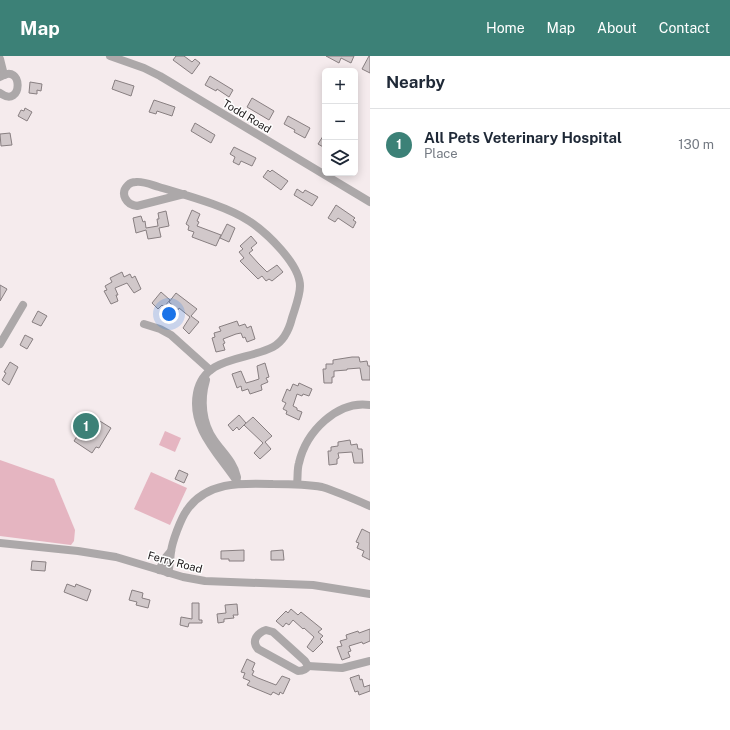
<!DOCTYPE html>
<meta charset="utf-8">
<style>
body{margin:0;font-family:"Public Sans",sans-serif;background:#f2f2f3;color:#1f2937}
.controls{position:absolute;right:12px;top:12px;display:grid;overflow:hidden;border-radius:6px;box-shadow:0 2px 10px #0003}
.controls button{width:36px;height:36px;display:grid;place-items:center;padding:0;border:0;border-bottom:1px solid #e0e1e3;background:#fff;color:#1f2937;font:20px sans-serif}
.you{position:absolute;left:169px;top:258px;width:14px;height:14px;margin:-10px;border:3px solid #fff;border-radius:50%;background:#1a73e8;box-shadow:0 0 0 6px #1a73e833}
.badge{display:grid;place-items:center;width:26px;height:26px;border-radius:50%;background:#3c8177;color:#fff;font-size:13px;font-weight:700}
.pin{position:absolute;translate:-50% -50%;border:2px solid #fff;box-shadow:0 1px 4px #0006}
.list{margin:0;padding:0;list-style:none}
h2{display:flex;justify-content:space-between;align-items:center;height:52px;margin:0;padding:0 16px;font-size:17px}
h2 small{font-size:13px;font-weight:400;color:#747a83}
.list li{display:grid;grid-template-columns:26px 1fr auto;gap:12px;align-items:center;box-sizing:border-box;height:72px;padding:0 16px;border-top:1px solid #e0e1e3}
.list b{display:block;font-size:15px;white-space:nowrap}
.list p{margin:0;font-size:13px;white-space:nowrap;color:#747a83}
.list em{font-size:13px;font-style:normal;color:#747a83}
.icon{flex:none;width:22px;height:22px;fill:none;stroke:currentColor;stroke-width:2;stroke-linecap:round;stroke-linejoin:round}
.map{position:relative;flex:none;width:370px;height:674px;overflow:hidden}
header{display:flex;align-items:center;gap:24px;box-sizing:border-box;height:56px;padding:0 20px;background:#3c8177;color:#fff}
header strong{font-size:19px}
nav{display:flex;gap:22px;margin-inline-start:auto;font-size:14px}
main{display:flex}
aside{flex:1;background:#fff}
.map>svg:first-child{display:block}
</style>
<header>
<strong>Map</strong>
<nav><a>Home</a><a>Map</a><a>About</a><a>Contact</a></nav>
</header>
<main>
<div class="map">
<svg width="370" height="674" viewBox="0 0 370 674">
<rect width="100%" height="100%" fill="#f5ebed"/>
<!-- green -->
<g fill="#e5b5c1">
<polygon points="165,375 181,382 175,396 159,389"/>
<polygon points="0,404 54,423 75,474 74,485 71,489 0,480"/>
<polygon points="151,416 187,432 170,469 134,453"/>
</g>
<!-- building -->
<g fill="#d1c8ca" stroke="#887f81">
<polygon points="176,0 184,0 192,6 195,3 200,7 192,18 173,4"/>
<polygon points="326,0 354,0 351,7 341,2 339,7"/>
<polygon points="369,0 370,0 370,17 362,13"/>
<polygon points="210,20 233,34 229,41 217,33 216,35 205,29"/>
<polygon points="115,24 134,30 131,40 112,33"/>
<polygon points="30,26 42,28 41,35 37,34 37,38 29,37"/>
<polygon points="252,42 274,55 269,64 247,51"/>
<polygon points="154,44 175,51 172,60 157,55 156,58 149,56"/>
<polygon points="25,52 32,56 27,65 18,60 21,54 24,55"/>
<polygon points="288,60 310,72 305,82 294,76 295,74 284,68"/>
<polygon points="195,67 215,79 211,87 191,75"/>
<polygon points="10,77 12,89 1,90 0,78"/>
<polygon points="325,77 325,92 318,88"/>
<polygon points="234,91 256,102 252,110 241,105 239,109 233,106 235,101 230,98"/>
<polygon points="268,114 270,116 272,114 288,125 281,134 263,121"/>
<polygon points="297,133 303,137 305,134 318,141 312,150 294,139"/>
<polygon points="336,149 355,162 353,164 356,166 353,172 338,162 335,166 328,162"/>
<polygon points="192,154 200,158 197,165 199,166 197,170 221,179 216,190 192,181 194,176 188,174 189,170 186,168"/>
<polygon points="166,155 169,170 159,172 161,181 148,183 146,174 136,177 133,162 141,160 143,166 145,165 146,172 158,170 157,163 159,163 158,157"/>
<polygon points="227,168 235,172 229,186 220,182"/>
<polygon points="251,180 257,187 251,192 253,194 249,197 258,207 267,216 277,209 283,216 272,225 269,223 266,225 262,220 258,223 240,205 244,202 239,196 243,193 240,190"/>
<polygon points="122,216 124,221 130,218 132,222 135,220 141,233 134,237 127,227 115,232 118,239 116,239 118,245 111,248 104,235 107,234 105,230 112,226 110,222"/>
<polygon points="0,229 7,233 0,245"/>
<polygon points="161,236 170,244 164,251 162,249 158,253 152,247"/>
<polygon points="176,237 197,253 191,260 199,266 189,278 183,272 190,261 179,252 178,254 169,246"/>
<polygon points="38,255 47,260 41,270 32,266"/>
<polygon points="237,265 239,270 245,268 247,272 251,270 255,283 247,286 245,281 243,282 241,277 236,278 223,283 225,287 223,288 225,294 216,296 212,282 215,281 214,277 221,275 219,271"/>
<polygon points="25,279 33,283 27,293 20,289"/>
<polygon points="352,301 359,301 360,306 367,305 368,310 370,310 370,324 362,324 360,312 347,313 347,314 334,315 334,321 332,321 332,327 324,327 323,313 326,313 326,308 333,308 333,304"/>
<polygon points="10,306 18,311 9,329 2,324 6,317 4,316"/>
<polygon points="265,307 269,321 266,322 268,326 261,329 262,334 250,338 248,333 242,335 241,330 237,332 232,318 241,315 246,327 253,325 259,323 257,310"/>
<polygon points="299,327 312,333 309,340 303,338 302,340 297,338 293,350 297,352 297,354 302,356 299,364 286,358 287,355 283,353 286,347 282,345 287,333 290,335 293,328 298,330"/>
<polygon points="87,357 111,372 99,392 96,391 92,397 74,385 78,379 75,377"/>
<polygon points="239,359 246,367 239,374 237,371 233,375 228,369"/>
<polygon points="253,361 272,380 265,386 271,393 260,403 254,397 263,387 244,369"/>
<polygon points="350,384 351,389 357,388 358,393 362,393 363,407 354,407 352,396 338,397 339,402 337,403 337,408 329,409 328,395 331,395 331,391 338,390 338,386"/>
<polygon points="179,414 188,418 184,427 175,423"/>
<polygon points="362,473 370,477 370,504 362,500 364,495 357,492 359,487 356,486"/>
<polygon points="244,494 244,505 229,505 229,503 221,503 221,495"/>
<polygon points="283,494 284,504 271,504 271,495"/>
<polygon points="32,505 46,506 45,515 31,514"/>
<polygon points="67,528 75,531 76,528 91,534 87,545 64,536"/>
<polygon points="132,534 143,537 142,542 150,544 148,552 136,549 137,546 129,544"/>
<polygon points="192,547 199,547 199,564 202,564 202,567 189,567 188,571 180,569 181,561 192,563"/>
<polygon points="237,548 238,559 233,559 234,562 224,563 224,566 218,567 217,558 226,557 225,549"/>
<polygon points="291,553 298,559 301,556 322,573 318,576 323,580 320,583 323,586 313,596 307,591 314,581 304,572 303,573 293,564 289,569 286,567 283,571 276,565 286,555 288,557"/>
<polygon points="370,573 370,585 363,588 362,586 349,590 351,595 348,596 350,601 342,604 337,591 342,590 340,585 347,583 346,579 358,575 359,577"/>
<polygon points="247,603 255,607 252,614 254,615 252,619 258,622 276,629 282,620 290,623 283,638 280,636 279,639 273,636 271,639 247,629 250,625 243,622 245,617 241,616"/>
<polygon points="359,619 360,624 362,623 364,631 370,629 370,635 359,639 358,635 355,636 350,622"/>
</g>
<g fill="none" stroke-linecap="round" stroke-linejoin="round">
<!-- minor -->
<g stroke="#aca8a9" stroke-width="8">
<polyline points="110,0 144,12 160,20 370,146"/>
<polyline points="0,3 4,19"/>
<path d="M0 21C24 5 23 54 0 37"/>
<path d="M184 138 137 150C127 149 119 138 128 129 130 127 133 126 136 126 143 125 152 129 159 131 185 139 227 150 249 165 266 176 300 208 300 230 300 240 295 252 292 262 289 274 284 285 273 291 246 305 204 300 197 337 190 373 220 399 238 427"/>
<polyline points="144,268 160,273 171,279 210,314"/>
<polyline points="0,288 23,249"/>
<path d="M206 324C200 344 202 367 214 384 223 397 234 406 237 421"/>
<path d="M297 428C298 421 297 413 299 407 306 376 337 344 370 349"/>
<polyline points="0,487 78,495 116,501 183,521 205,525 313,529 370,538"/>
<polyline points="159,514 166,501 171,495"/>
<path d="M168 517C170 510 170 503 171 496 172 486 181 462 187 454 207 425 242 427 273 428 289 428 306 428 322 431 338 436 354 443 370 450"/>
<path d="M266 574 273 576 305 605 308 610C306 614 303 615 298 615L258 593C251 585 257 577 266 574Z"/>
<polyline points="308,610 342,612 370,605"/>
</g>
</g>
<g text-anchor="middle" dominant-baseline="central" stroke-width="3" stroke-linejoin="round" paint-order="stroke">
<!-- street labels -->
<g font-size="11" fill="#1d191a" stroke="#fff">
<text transform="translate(247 60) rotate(31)">Todd Road</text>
<text transform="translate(175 506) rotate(15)">Ferry Road</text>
</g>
</g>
</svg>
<div class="controls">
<button>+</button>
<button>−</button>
<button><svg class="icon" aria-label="layers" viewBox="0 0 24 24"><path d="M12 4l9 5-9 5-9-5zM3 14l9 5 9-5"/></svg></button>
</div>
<div class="you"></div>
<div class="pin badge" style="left:86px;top:370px">1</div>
</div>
<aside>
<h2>Nearby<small></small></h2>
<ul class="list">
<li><span class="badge">1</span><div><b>All Pets Veterinary Hospital</b><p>Place</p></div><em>130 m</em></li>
</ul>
</aside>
</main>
